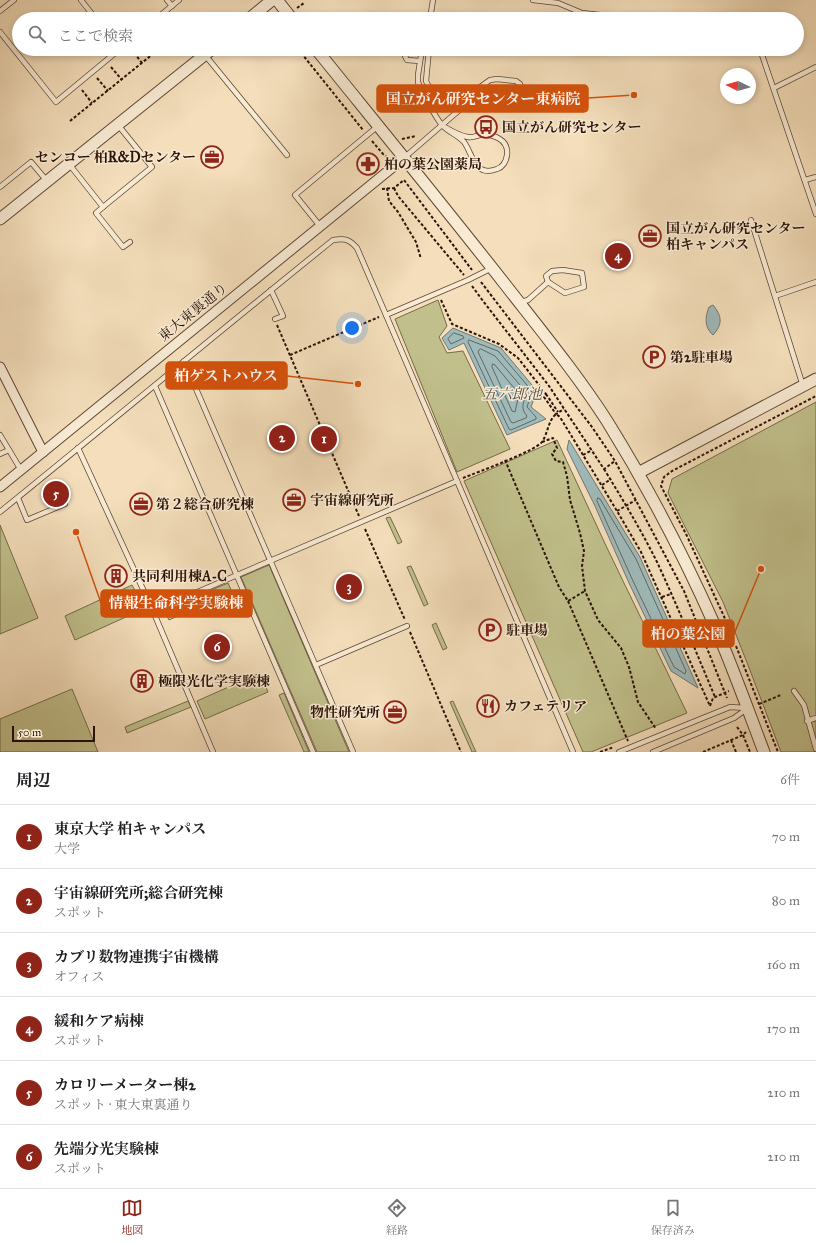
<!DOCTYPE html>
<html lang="ja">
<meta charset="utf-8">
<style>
body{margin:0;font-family:"IM FELL Great Primer","Noto Serif JP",serif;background:#f2f2f2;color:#202124}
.compass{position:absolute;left:720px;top:68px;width:36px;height:36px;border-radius:50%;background:#fff;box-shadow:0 2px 6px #0003;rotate:275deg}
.scale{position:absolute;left:12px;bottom:10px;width:83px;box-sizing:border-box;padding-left:4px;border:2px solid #2c1306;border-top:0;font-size:11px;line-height:14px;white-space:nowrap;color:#2c1306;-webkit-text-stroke:3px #f8ead3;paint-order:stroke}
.you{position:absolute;left:352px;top:328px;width:14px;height:14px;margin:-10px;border:3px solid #fff;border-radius:50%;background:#1a73e8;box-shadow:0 0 0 6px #1a73e833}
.badge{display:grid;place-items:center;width:26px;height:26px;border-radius:50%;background:#8f2418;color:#fff;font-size:13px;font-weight:700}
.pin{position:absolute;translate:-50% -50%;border:2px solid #fff;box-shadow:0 1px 4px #0006}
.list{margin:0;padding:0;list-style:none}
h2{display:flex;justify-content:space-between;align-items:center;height:52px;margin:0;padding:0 16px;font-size:17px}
h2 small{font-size:13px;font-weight:400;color:#757577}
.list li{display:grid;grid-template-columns:26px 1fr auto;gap:12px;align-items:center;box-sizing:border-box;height:64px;padding:0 16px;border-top:1px solid #e0e0e0}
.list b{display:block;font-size:15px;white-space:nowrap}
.list p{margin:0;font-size:13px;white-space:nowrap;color:#757577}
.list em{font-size:13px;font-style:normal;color:#757577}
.icon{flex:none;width:22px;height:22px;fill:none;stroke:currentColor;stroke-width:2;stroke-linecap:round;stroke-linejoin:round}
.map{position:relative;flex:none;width:816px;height:752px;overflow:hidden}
.search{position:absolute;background:#fff;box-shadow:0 2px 6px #0003;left:12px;right:12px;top:12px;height:44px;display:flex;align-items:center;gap:10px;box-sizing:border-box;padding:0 14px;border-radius:22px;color:#757577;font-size:15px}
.sheet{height:436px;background:#fff}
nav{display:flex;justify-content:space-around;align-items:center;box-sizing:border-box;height:56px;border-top:1px solid #e0e0e0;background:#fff;font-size:11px;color:#757577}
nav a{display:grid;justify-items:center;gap:2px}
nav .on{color:#8f2418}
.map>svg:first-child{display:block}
</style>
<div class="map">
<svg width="816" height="752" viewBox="0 0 816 752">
<rect width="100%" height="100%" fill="#f4debb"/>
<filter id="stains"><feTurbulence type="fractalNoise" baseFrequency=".005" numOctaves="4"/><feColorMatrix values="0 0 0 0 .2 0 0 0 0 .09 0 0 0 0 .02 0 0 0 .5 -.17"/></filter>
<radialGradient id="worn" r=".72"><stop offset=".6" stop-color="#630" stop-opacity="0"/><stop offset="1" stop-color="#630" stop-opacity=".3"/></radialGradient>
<!-- green -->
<g fill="#c1c08c" stroke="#766a49" fill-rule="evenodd">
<polygon points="438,300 447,326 439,337 447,353 463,351 510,449 457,472 395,319"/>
<polygon points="816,402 816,752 781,752 748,665 723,602 668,493 672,479"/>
<polygon points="557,440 608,550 687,713 591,752 583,752 464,481"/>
<polygon points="390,517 402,542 398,544 386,518"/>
<polygon points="0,525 38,618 0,634"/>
<polygon points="269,565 349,752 317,752 241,577"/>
<polygon points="411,566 428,604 424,606 407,567"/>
<polygon points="228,583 232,592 169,620 164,610"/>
<path d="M132 585 142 603 137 612 75 640 65 616ZM118 597 122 610 112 614 107 601Z"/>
<polygon points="436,623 447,648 443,650 432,625"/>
<polygon points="260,673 268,692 205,719 197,701"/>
<polygon points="72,689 98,752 0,752 0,719"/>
<polygon points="284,693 309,752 304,752 279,695"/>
<polygon points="188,701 191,707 127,733 125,727"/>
<polygon points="453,701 476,752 472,752 450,702"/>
</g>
<!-- water -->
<g fill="#9fbaba" stroke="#717772">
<path d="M713 305C722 316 723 324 713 335 704 327 705 317 709 307Z"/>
<polygon points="453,328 501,348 537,391 531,407 546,419 507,435 464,343 449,350 442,338"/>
<polygon points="569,440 640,557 698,688 671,671 629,583 595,506 567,449"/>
</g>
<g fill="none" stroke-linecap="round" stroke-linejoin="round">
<!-- shore -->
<g stroke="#666660" stroke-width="1">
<polygon points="454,333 463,336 464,338 451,344 448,339"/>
<polygon points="469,340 498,351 532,391 527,407 536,417 536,419 511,430 509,429 468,342"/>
<path d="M481 349 495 356 526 392C525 402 519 407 527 416L526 418 513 423 511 422 478 352 479 350Z"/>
<polygon points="493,364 495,365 519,394 515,412 512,411 492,367"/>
<polygon points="598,498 600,499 636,559 686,671 685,674 674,667 633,581 597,501"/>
</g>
<!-- service casing -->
<g stroke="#5e4633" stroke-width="6">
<g id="service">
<polyline points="81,0 96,19"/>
<polyline points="167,0 172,6"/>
<polyline points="533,0 558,3 582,13 619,17 624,19"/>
<polyline points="0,11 14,0"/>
<polyline points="156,19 179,0"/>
<polyline points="430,19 433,0"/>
<polyline points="0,32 56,102 120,49"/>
<path d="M422 49 418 75V82L420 88C427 99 434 116 442 125 448 132 458 135 464 142 473 154 474 178 497 169 503 167 506 162 507 155 509 139 493 134 480 135 476 136 472 138 468 137 459 136 450 130 443 126"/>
<path d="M429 49 426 81 435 99 440 103C452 104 461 97 472 92"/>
<polyline points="760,49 816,214"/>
<polyline points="205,55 287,155"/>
<polyline points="405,56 407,60 420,61"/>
<polyline points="774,88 816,67"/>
<polyline points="405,157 464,106 473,92 490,80 497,79 516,81 520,84 522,89 521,99 517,103 510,107 506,108 479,105 464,106"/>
<polyline points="69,164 103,207 152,167 118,125"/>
<polyline points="805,180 816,177"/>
<polyline points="0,187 31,162 47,181"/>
<polyline points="103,207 96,213 123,247 130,242"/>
<polyline points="751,220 803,386"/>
<polyline points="320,226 295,195 378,126"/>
<polygon points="563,270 582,273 584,287 565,293 548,282 546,276 552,271"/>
<polyline points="271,290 283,316 275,319"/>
<polyline points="775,296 816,282"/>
<polyline points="521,302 528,300 548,282"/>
<polyline points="386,315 468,280 492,268"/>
<polyline points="184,361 353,752"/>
<polyline points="155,386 313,752"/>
<polyline points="0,435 21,470"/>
<polyline points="78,448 153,611 213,752"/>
<polyline points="0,454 9,450"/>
<polyline points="18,498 27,520 65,504"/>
<path d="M0 512C111 422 221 330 333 240 345 238 349 239 357 248L386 315 573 752"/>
<polyline points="153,611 457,481"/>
<polyline points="316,665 407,626"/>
<polyline points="794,691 804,705 816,749"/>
<polyline points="807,721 816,718"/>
<polyline points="619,752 730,707 746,708"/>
<polyline points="653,752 734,718 748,708"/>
</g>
</g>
<!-- minor casing -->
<g stroke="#5e4633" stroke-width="11">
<g id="minor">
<polyline points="0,367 43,452"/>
<polyline points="0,487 404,158"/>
</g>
</g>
<!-- tertiary casing -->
<g stroke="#5e4633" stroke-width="13">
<g id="tertiary">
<polyline points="277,0 292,19"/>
<polyline points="249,19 272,0"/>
<path d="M316 49C379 127 442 204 504 283 539 328 576 373 607 421 648 487 684 556 715 626 733 668 748 710 764 752"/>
<polyline points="0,219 212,49"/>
<polyline points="638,473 816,379"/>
</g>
</g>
<!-- path -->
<g stroke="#2c1306" stroke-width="2" stroke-dasharray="3 2" stroke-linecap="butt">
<polyline points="297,8 304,3"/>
<polyline points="131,49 142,63"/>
<polyline points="298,49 363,130"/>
<polyline points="111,67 122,80"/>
<polyline points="97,78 108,91"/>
<polyline points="82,90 92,103"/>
<polyline points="70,121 159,49"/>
<polyline points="402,139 416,136"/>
<polyline points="372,141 383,154 388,158"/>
<polyline points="387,188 389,201 398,212 416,242 421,259"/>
<polyline points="394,188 398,196 464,275"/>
<polyline points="382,189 394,188 404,180 472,270"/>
<polyline points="481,282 592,427 615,461 684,591 727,698"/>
<polyline points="472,286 483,301 549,386 604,469 615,461"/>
<polyline points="441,300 452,324 499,344 518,358 546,394 544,397 556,414 564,409"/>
<polyline points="277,325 359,516"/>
<polyline points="290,355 379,317"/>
<polyline points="546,394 558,412"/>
<polyline points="542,442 553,438 557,448 552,454 556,461 563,462 567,476 570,500 580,533 584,551 582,566 585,591 598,620 621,648 629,667 638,702 656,729"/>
<polyline points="583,455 592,450"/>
<polyline points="505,460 559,587 568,601 585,591"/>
<path d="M604 469C623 500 641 530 657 562 678 607 696 652 715 697"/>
<path d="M463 478C478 472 535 451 542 442 548 433 548 421 556 414L560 417 617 511 641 552 710 706"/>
<polyline points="602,485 611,479"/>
<polyline points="617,511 636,500"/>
<polyline points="365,529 405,620"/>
<polyline points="662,597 671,594"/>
<polyline points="568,601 628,741"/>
<polyline points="727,623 687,536 661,486 664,477 672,471 816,396"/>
<polyline points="410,632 461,752"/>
<polyline points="736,646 778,752"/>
<polyline points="759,704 781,695"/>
<polyline points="710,706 713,698 729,691"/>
<polyline points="737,727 743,735 750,752"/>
<polyline points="731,740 736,752"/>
<polyline points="600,752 614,747"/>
<polyline points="703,752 743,735 746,732"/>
</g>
<!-- service -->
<use href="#service" stroke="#f8ead3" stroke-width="4.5"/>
<!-- minor -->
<use href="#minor" stroke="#f8ead3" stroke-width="9"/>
<!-- tertiary -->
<use href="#tertiary" stroke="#f8ead3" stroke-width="11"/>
</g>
<!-- icons -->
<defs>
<g id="bus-ring" transform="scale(1.15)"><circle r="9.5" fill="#f8ead3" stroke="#8f2418" stroke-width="1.5"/><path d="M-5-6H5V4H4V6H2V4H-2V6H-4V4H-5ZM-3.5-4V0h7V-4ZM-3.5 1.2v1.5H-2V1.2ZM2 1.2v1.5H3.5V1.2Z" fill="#8f2418"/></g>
<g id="office-ring" transform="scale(1.15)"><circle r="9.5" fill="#f8ead3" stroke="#8f2418" stroke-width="1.5"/><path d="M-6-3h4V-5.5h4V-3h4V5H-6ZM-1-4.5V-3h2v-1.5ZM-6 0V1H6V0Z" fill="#8f2418"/></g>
<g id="pharmacy-ring" transform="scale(1.15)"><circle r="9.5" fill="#f8ead3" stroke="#8f2418" stroke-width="1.5"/><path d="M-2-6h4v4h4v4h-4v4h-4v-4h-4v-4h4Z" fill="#8f2418"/></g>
<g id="parking-ring" transform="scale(1.15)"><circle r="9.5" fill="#f8ead3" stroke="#8f2418" stroke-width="1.5"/><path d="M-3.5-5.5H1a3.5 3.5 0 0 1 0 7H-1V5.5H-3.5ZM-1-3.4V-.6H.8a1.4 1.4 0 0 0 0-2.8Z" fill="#8f2418"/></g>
<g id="building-ring" transform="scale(1.15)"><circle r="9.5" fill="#f8ead3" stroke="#8f2418" stroke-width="1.5"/><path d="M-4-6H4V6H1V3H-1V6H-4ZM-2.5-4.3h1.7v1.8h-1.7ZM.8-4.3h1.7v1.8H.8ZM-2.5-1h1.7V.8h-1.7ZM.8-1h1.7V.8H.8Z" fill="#8f2418"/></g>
<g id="restaurant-ring" transform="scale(1.15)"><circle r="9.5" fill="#f8ead3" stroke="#8f2418" stroke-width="1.5"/><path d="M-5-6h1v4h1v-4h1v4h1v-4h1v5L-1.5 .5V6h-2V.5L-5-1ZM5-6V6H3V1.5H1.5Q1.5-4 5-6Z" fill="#8f2418"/></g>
</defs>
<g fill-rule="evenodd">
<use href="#bus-ring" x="486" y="127"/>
<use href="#office-ring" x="212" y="157"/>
<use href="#pharmacy-ring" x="368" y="164"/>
<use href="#office-ring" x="650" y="236"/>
<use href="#parking-ring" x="654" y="357"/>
<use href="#office-ring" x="294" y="500"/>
<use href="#office-ring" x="141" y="504"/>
<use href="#building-ring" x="116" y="576"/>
<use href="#parking-ring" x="490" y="630"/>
<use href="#building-ring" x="142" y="681"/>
<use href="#restaurant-ring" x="488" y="706"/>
<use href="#office-ring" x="395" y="712"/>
</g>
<g text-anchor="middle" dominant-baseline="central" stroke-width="3" stroke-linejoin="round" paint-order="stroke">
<!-- poi labels -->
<g font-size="14" font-weight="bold" fill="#2c1306" stroke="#f8ead3" text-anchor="start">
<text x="502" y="127">国立がん研究センター</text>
<text x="196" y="157" text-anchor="end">センコー 柏R&amp;Dセンター</text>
<text x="384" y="164">柏の葉公園薬局</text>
<text x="666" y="228">国立がん研究センター<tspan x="666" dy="16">柏キャンパス</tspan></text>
<text x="670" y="357">第2駐車場</text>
<text x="310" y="500">宇宙線研究所</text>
<text x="156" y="504">第２総合研究棟</text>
<text x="132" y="576">共同利用棟A-C</text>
<text x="506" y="630">駐車場</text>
<text x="158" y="681">極限光化学実験棟</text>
<text x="504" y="706">カフェテリア</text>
<text x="380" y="712" text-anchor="end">物性研究所</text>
</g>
<!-- street labels -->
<g font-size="14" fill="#2c1306" stroke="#f8ead3">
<text transform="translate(193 312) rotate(-39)">東大東裏通り</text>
</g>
<!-- water labels -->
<g font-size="15" font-style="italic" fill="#544d45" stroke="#f8ead3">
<text x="512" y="394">五六郎池</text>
</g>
</g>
<!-- callouts -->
<path fill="none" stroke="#d5520b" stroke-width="1.5" d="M634 95L588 98M358 384L287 376M76 532L101 603M761 569L734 634"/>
<g fill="#d5520b" stroke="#f8ead3" stroke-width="1.5">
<circle cx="634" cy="95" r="4"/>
<circle cx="358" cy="384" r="4"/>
<circle cx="76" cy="532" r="4"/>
<circle cx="761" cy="569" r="4"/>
</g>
<g fill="#d5520b" stroke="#d5520b" stroke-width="1.5">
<rect x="377" y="85" width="211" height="27" rx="4"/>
<rect x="166" y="362" width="121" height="27" rx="4"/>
<rect x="101" y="590" width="151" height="27" rx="4"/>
<rect x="643" y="620" width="91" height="27" rx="4"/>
</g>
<g font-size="15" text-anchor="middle" font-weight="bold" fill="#fff">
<text x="483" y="104">国立がん研究センター東病院</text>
<text x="226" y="381">柏ゲストハウス</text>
<text x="176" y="608">情報生命科学実験棟</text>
<text x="688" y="639">柏の葉公園</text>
</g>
<rect width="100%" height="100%" filter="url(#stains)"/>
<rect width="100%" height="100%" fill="url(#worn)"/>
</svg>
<svg class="compass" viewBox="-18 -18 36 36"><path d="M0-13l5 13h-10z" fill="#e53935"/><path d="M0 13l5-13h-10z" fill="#757577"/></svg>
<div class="scale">50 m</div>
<div class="you"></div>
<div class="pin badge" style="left:324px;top:439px">1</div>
<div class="pin badge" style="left:282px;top:438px">2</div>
<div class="pin badge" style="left:349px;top:587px">3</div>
<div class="pin badge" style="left:618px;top:256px">4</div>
<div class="pin badge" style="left:56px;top:494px">5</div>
<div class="pin badge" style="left:217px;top:647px">6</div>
<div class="search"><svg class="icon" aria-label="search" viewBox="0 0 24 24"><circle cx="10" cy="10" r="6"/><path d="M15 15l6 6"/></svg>ここで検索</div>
</div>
<section class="sheet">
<h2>周辺<small>6件</small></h2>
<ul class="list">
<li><span class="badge">1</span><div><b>東京大学 柏キャンパス</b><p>大学</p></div><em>70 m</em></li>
<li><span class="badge">2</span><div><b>宇宙線研究所;総合研究棟</b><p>スポット</p></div><em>80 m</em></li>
<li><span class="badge">3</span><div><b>カブリ数物連携宇宙機構</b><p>オフィス</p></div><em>160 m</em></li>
<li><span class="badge">4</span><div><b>緩和ケア病棟</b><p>スポット</p></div><em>170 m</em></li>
<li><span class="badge">5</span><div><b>カロリーメーター棟2</b><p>スポット · 東大東裏通り</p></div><em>210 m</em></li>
<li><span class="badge">6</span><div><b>先端分光実験棟</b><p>スポット</p></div><em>210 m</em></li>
</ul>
</section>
<nav>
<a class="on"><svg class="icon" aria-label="map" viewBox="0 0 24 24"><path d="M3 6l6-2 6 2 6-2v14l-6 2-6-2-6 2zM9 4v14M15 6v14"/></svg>地図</a>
<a><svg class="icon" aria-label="directions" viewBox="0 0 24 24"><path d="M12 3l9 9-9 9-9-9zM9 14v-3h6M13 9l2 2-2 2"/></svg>経路</a>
<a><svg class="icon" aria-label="saved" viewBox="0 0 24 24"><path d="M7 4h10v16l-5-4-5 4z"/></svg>保存済み</a>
</nav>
